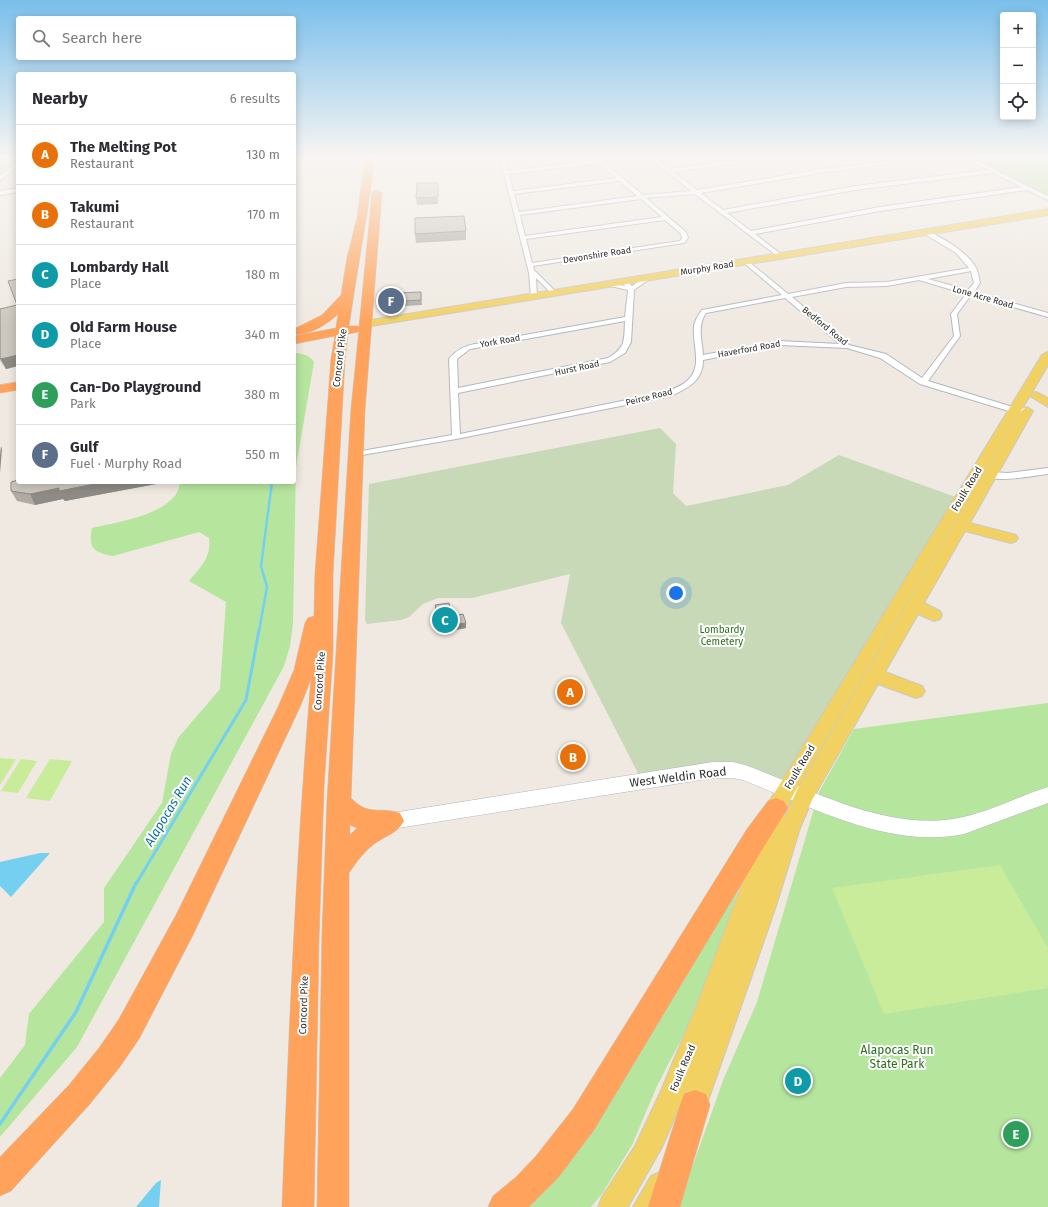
<!DOCTYPE html>
<meta charset="utf-8">
<style>
body{margin:0;font-family:"Fira Sans",sans-serif;background:#f2f2f3;color:#2b2b33}
.controls{position:absolute;right:12px;top:12px;display:grid;overflow:hidden;border-radius:4px;box-shadow:0 2px 10px #0003}
.controls button{width:36px;height:36px;display:grid;place-items:center;padding:0;border:0;border-bottom:1px solid #e1e1e2;background:#fff;color:#2b2b33;font:20px sans-serif}
.you{position:absolute;left:676px;top:593px;width:14px;height:14px;margin:-10px;border:3px solid #fff;border-radius:50%;background:#1a73e8;box-shadow:0 0 0 6px #1a73e833}
.badge{display:grid;place-items:center;width:26px;height:26px;border-radius:50%;background:#2563eb;color:#fff;font-size:13px;font-weight:700}
.pin{position:absolute;translate:-50% -50%;border:2px solid #fff;box-shadow:0 1px 4px #0006}
.list{margin:0;padding:0;list-style:none}
h2{display:flex;justify-content:space-between;align-items:center;height:52px;margin:0;padding:0 16px;font-size:17px}
h2 small{font-size:13px;font-weight:400;color:#7c7c81}
.list li{display:grid;grid-template-columns:26px 1fr auto;gap:12px;align-items:center;box-sizing:border-box;height:60px;padding:0 16px;border-top:1px solid #e1e1e2}
.list b{display:block;font-size:15px;white-space:nowrap}
.list p{margin:0;font-size:13px;white-space:nowrap;color:#7c7c81}
.list em{font-size:13px;font-style:normal;color:#7c7c81}
.icon{flex:none;width:22px;height:22px;fill:none;stroke:currentColor;stroke-width:2;stroke-linecap:round;stroke-linejoin:round}
.map{position:relative;flex:none;width:1048px;height:1207px;overflow:hidden}
.search{position:absolute;background:#fff;box-shadow:0 2px 10px #0003;left:16px;top:16px;width:280px;height:44px;display:flex;align-items:center;gap:10px;box-sizing:border-box;padding:0 14px;border-radius:4px;color:#7c7c81;font-size:15px}
.panel{position:absolute;background:#fff;box-shadow:0 2px 10px #0003;left:16px;top:72px;width:280px;height:412px;border-radius:4px}
.map>svg:first-child{display:block}
</style>
<div class="map">
<svg width="1048" height="1207" viewBox="0 0 1048 1207">
<rect width="100%" height="100%" fill="#efe9e1"/>
<!-- green -->
<g fill="#b6e59e">
<polygon points="0,158 18,158 18,162 13,163 0,177"/>
<polygon points="971,158 1048,158 1048,196"/>
<path d="M294 353C302 353 309 355 314 362L296 467 293 623 290 646 284 666 77 1047 0 1137V1078L25 1045 29 1014 104 922V888L162 803 171 754 178 738 220 689 226 602 189 581C201 566 211 559 209 538L199 532 113 556C94 553 88 548 92 528 117 522 178 514 180 482H294Z"/>
<polygon points="1048,703 1048,1207 678,1207 724,1078 757,1002 819,792 854,729"/>
<polygon points="743,877 720,944 687,1028 657,1086 632,1145 602,1194 591,1207 526,1207"/>
</g>
<!-- cemetery -->
<polygon fill="#c8d9b8" points="660,428 676,444 673,493 686,506 788,485 839,455 961,499 786,789 745,773 642,781 561,623 570,574 472,598 438,598 423,604 409,617 401,620 367,624 365,620 369,484"/>
<!-- pitch -->
<g fill="#c9ec9a">
<polygon points="0,758 16,759 0,785"/>
<polygon points="21,759 37,761 18,793 1,791"/>
<polygon points="50,759 72,761 50,801 26,798"/>
<polygon points="1000,865 1048,948 1048,988 884,1014 832,888"/>
</g>
<!-- water -->
<g fill="#75cff0">
<polygon points="40,853 50,853 11,897 0,886 0,862"/>
<polygon points="161,1180 159,1207 136,1207 156,1183"/>
</g>
<g fill="none" stroke-linecap="round" stroke-linejoin="round">
<!-- stream-far2 -->
<polyline stroke="#75cff0" stroke-width="2.5" points="259,631 267,587 261,566 272,482"/>
<!-- stream-far1 -->
<polyline stroke="#75cff0" stroke-width="3" points="136,884 246,700 259,630"/>
<!-- stream -->
<polyline stroke="#75cff0" stroke-width="3.5" points="0,1124 76,1012 136,883"/>
<!-- street casing -->
<g stroke="#b4b7c1" stroke-width="2">
<g id="street">
<path d="M500 158H504L508 171 595 160 594 158H599L643 195 691 191 650 158H655L670 169 756 158H770L674 172 697 190 821 169 916 158H931L821 173 701 193 723 210 855 186 988 170 965 158H971L1048 196V200L1027 190 880 211 755 234 782 255 783 256 780 258 695 194 646 198 686 232 688 238 684 243 533 266 534 270 557 293 552 294 536 278 537 297 534 299 531 297 529 273ZM599 163 616 178 513 191 509 174ZM993 173 1022 187 880 207 751 231 727 213 855 190ZM619 181 637 196 519 212 514 194ZM641 199 662 217 525 236 520 215ZM665 220 681 234 682 238 680 241 532 263 526 239Z"/>
<polygon points="16,162 18,162 18,166 0,181 0,176"/>
<polygon points="18,188 18,192 0,195 0,191"/>
<path d="M925 230C940 236 969 253 976 268 978 272 979 278 980 283L974 292 1048 313V317L971 295 957 314 960 336 928 381 1016 408 1030 409V413L1012 412 920 384 880 358 847 348 779 345 703 360C703 381 688 388 671 396L456 439 356 456 352 454 356 452 452 435 449 359C456 350 464 346 475 344L625 317 628 290 606 285V283L625 286 622 281 625 279 632 286 646 277 651 278 634 290 631 342 625 353 610 362 458 393 460 434 666 392C673 389 682 386 688 380 703 366 692 344 694 326 695 320 698 315 702 310L782 295 744 263V261H748L788 294 846 283 887 282 969 268 956 253 923 233 922 232ZM971 271 974 283 968 290 928 279ZM919 280 966 294 951 314 954 336 922 378 886 354 849 345 792 297 846 287 887 286ZM785 298 840 344 779 341 703 355C702 340 697 326 706 313ZM625 321C624 341 626 347 608 358L458 388 457 359 470 349Z"/>
<path d="M1048 468V474C1035 475 995 484 986 475L990 472 1008 473Z"/>
</g>
</g>
<!-- secondary casing -->
<g stroke="#b4b7c1" stroke-width="1">
<path id="secondary" d="M713 762H733L745 765C808 788 883 830 953 819 986 814 1016 797 1048 787V803L964 834C888 849 812 807 743 780L733 778H713L392 829 385 827 383 821 385 815 392 813Z"/>
</g>
<!-- primary casing -->
<g stroke="#c9c9c9" stroke-width="2">
<g id="primary">
<polygon points="1048,209 1048,215 365,327 360,324 365,321"/>
<polygon points="1048,352 1048,365 793,795 786,809 784,819 797,790 1021,411 1027,407 1033,411 970,523 1016,535 1018,538 1016,541 1011,543 965,531 924,603 940,611 942,615 940,619 934,621 918,614 885,672 922,686 925,691 922,696 916,698 878,684 812,800 800,828 776,906 701,1121 692,1125 683,1121 679,1112 690,1082 662,1147 628,1207 598,1207 602,1197 635,1146 660,1093 696,1007 761,834 769,802 1042,355"/>
<polygon points="1036,392 1048,398 1048,407 1030,396 1032,393"/>
<polygon points="660,1172 669,1176 673,1185 662,1207 633,1207 651,1176"/>
</g>
</g>
<!-- highway casing -->
<g stroke="#c9c9c9" stroke-width="1">
<g id="highway">
<path d="M365 158H375C368 214 357 270 349 326H358L359 328 372 193 377 190 382 193 365 409 351 798C369 817 379 806 400 813L404 821C398 833 385 836 374 844 364 852 356 862 349 873V1207H317L322 935 327 801 351 409 359 330 358 332 348 334 345 359 333 574V653L324 786 319 939 314 1207H282C289 1031 296 855 311 679L300 707 194 933 139 1039 119 1068 89 1105 11 1191 0 1196V1157L69 1085 99 1048 119 1019 176 915 278 707 294 670 305 623 308 618 314 616 315 574 331 359 335 336 294 344V336L336 328 338 314C329 323 308 337 294 334V329L322 315 341 295 347 258 357 218ZM350 825 357 828 350 835Z"/>
<polygon points="18,382 18,390 0,393 0,385"/>
<polygon points="776,798 784,801 788,808 765,845 594,1130 558,1178 529,1207 488,1207 493,1196 516,1177 536,1156 573,1109 747,829 768,801"/>
<polygon points="695,1090 706,1094 710,1105 680,1207 648,1207 680,1105 684,1094"/>
</g>
</g>
<!-- street -->
<use href="#street" fill="#fff" fill-rule="evenodd"/>
<!-- secondary -->
<use href="#secondary" fill="#fff" fill-rule="evenodd"/>
<!-- primary -->
<use href="#primary" fill="#f2d163" fill-rule="evenodd"/>
<!-- highway -->
<use href="#highway" fill="#ffa35c" fill-rule="evenodd"/>
</g>
<!-- wall -->
<g fill="#afaba4">
<polygon points="438,183 438,204 417,205 416,198"/>
<polygon points="466,231 466,240 416,243 415,234"/>
<polygon points="18,279 18,366 6,369 0,360 0,309 17,305"/>
<polygon points="421,292 422,305 386,307 385,302"/>
<polygon points="18,482 155,482 156,484 65,501 63,499 35,505 17,501 11,491"/>
<polygon points="435,605 452,616 466,623 466,628 444,632 442,623 438,624"/>
</g>
<!-- shaded-wall -->
<g fill="#8e8b86">
<polygon points="18,355 18,366 6,369 1,359"/>
<polygon points="1,446 2,449 0,473 0,455"/>
<polygon points="105,482 155,482 156,484 65,501 63,499 35,505 30,494 59,488"/>
<polygon points="438,618 442,618 442,623 438,624"/>
<polygon points="466,623 466,628 444,632 444,626"/>
</g>
<!-- building -->
<g fill="#cbc7bf" stroke="#8e8b86">
<polygon points="417,183 438,183 438,197 416,198"/>
<polygon points="464,216 466,231 415,234 415,218"/>
<polygon points="18,279 18,355 1,359 0,358 0,309 17,305 8,281"/>
<polygon points="386,290 395,290 395,293 421,292 421,300 385,302"/>
<polygon points="18,480 18,482 105,482 59,491 59,488 30,494 11,491 11,482"/>
<polygon points="449,603 452,616 463,614 466,623 444,626 442,618 438,618 435,605"/>
</g>
<!-- sky -->
<linearGradient id="sky" x2="0" y2="1"><stop stop-color="#7abfeb"/><stop offset="0.48" stop-color="#f8f5f2"/><stop offset="1" stop-color="#f8f5f2" stop-opacity="0"/></linearGradient>
<rect width="1048" height="327" fill="url(#sky)"/>
<g text-anchor="middle" dominant-baseline="central" stroke-width="4" stroke-linejoin="round" paint-order="stroke">
<!-- far-street labels -->
<g font-size="9" fill="#2e2e2e" stroke="#fff">
<text transform="translate(597 255) rotate(-9)">Devonshire Road</text>
<text transform="translate(707 268) rotate(-9)">Murphy Road</text>
<text transform="translate(983 297) rotate(16)">Lone Acre Road</text>
<text transform="translate(825 326) rotate(39)">Bedford Road</text>
<text transform="translate(500 341) rotate(-10)">York Road</text>
<text transform="translate(749 349) rotate(-10)">Haverford Road</text>
<text transform="translate(577 368) rotate(-12)">Hurst Road</text>
<text transform="translate(649 397) rotate(-14)">Peirce Road</text>
</g>
<!-- street labels -->
<g font-size="10" fill="#2e2e2e" stroke="#fff">
<text transform="translate(340 358) rotate(-83)">Concord Pike</text>
<text transform="translate(967 489) rotate(-59)">Foulk Road</text>
<text transform="translate(320 681) rotate(-86)">Concord Pike</text>
<text transform="translate(800 767) rotate(-59)">Foulk Road</text>
<text transform="translate(304 1005) rotate(-88)">Concord Pike</text>
<text transform="translate(683 1068) rotate(-67)">Foulk Road</text>
</g>
<!-- park labels -->
<g font-size="10" fill="#2c6e1b" stroke="#fff">
<text x="722" y="630">Lombardy<tspan x="722" dy="12">Cemetery</tspan></text>
</g>
<!-- near-street labels -->
<g font-size="12" fill="#2e2e2e" stroke="#fff">
<text transform="translate(678 777) rotate(-7)">West Weldin Road</text>
</g>
<!-- near-park labels -->
<g font-size="12" fill="#2c6e1b" stroke="#fff">
<text x="897" y="1050">Alapocas Run<tspan x="897" dy="14">State Park</tspan></text>
</g>
<!-- near-water labels -->
<g font-size="13" font-style="italic" fill="#0d6fa3" stroke="#fff">
<text transform="translate(168 811) rotate(-59)">Alapocas Run</text>
</g>
</g>
</svg>
<div class="controls">
<button>+</button>
<button>−</button>
<button><svg class="icon" aria-label="locate" viewBox="0 0 24 24"><circle cx="12" cy="12" r="6"/><path d="M12 2v4M12 18v4M2 12h4M18 12h4"/></svg></button>
</div>
<div class="you"></div>
<div class="pin badge" style="left:570px;top:692px;background:#e8710a">A</div>
<div class="pin badge" style="left:573px;top:757px;background:#e8710a">B</div>
<div class="pin badge" style="left:445px;top:620px;background:#0f9aa8">C</div>
<div class="pin badge" style="left:798px;top:1081px;background:#0f9aa8">D</div>
<div class="pin badge" style="left:1016px;top:1134px;background:#2e9e5b">E</div>
<div class="pin badge" style="left:391px;top:301px;background:#5c6f8a">F</div>
<div class="search"><svg class="icon" aria-label="search" viewBox="0 0 24 24"><circle cx="10" cy="10" r="6"/><path d="M15 15l6 6"/></svg>Search here</div>
<section class="panel">
<h2>Nearby<small>6 results</small></h2>
<ul class="list">
<li><span class="badge" style="background:#e8710a">A</span><div><b>The Melting Pot</b><p>Restaurant</p></div><em>130 m</em></li>
<li><span class="badge" style="background:#e8710a">B</span><div><b>Takumi</b><p>Restaurant</p></div><em>170 m</em></li>
<li><span class="badge" style="background:#0f9aa8">C</span><div><b>Lombardy Hall</b><p>Place</p></div><em>180 m</em></li>
<li><span class="badge" style="background:#0f9aa8">D</span><div><b>Old Farm House</b><p>Place</p></div><em>340 m</em></li>
<li><span class="badge" style="background:#2e9e5b">E</span><div><b>Can-Do Playground</b><p>Park</p></div><em>380 m</em></li>
<li><span class="badge" style="background:#5c6f8a">F</span><div><b>Gulf</b><p>Fuel · Murphy Road</p></div><em>550 m</em></li>
</ul>
</section>
</div>
